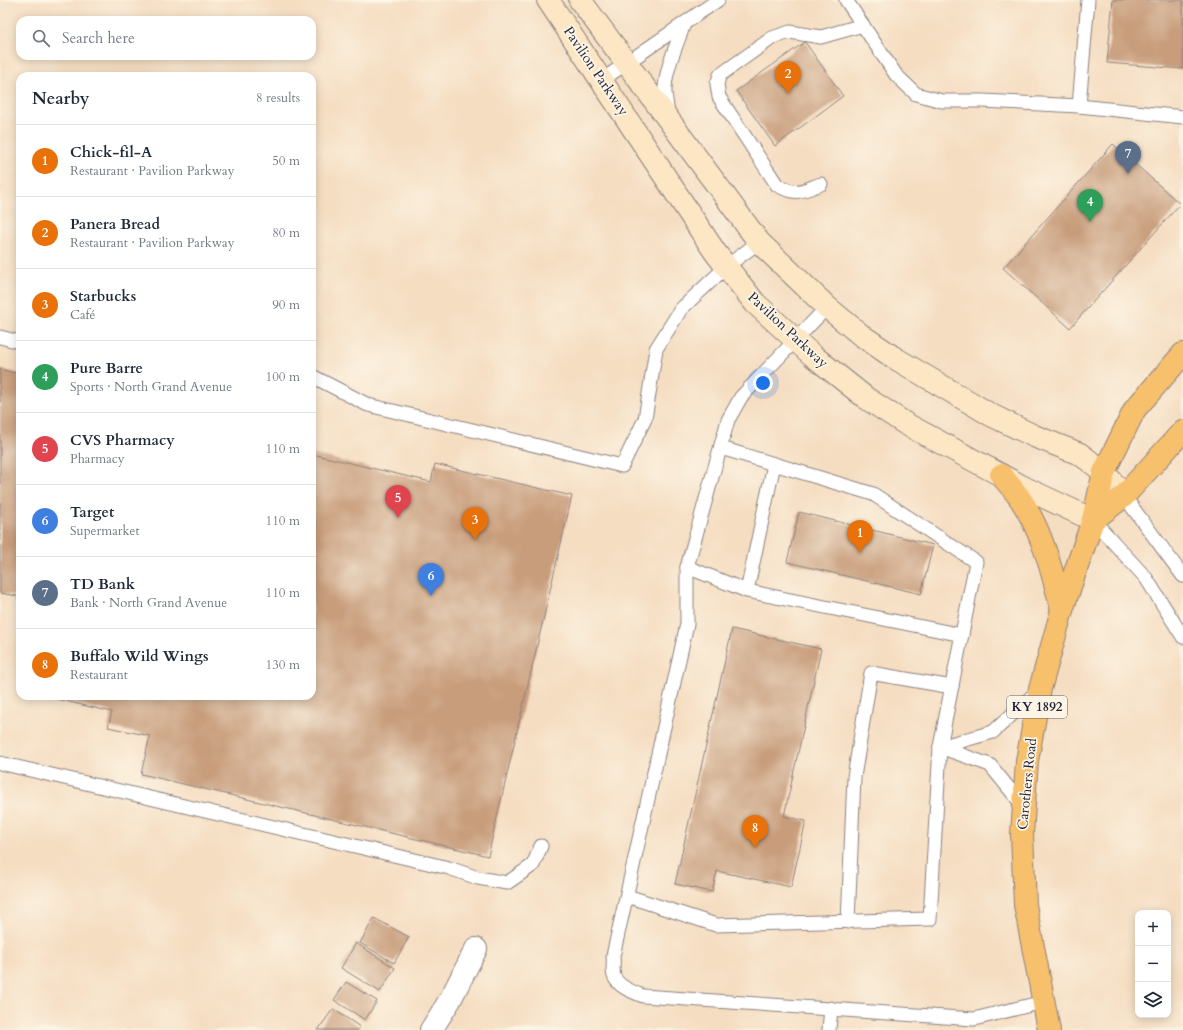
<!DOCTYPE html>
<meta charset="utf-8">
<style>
body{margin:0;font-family:Cardo,serif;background:#f6f6f7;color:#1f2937}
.controls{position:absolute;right:12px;bottom:12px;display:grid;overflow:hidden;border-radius:8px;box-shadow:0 2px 10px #0003}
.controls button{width:36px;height:36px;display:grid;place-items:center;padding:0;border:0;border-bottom:1px solid #e0e1e3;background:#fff;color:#1f2937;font:20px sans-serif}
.you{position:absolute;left:763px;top:383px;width:14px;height:14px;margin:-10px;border:3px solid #fff;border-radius:50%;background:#1a73e8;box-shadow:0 0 0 6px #1a73e833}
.badge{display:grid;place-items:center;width:26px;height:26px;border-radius:50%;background:#ea580c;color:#fff;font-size:13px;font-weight:700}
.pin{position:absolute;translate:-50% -33px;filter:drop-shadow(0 1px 2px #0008)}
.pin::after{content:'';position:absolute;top:21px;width:14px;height:12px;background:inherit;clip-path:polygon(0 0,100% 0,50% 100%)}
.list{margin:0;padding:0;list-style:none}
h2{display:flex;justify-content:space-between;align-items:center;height:52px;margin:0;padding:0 16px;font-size:17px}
h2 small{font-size:13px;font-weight:400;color:#747a83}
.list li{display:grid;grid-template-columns:26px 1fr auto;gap:12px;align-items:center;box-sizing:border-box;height:72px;padding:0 16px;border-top:1px solid #e0e1e3}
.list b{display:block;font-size:15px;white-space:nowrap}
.list p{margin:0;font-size:13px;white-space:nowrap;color:#747a83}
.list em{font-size:13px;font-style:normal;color:#747a83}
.icon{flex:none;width:22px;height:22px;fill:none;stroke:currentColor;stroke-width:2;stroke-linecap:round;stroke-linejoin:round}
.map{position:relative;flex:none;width:1183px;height:1030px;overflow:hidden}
.search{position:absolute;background:#fff;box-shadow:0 2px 10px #0003;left:16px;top:16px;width:300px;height:44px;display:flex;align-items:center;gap:10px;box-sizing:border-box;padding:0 14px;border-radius:12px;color:#747a83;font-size:15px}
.panel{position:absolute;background:#fff;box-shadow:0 2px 10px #0003;left:16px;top:72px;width:300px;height:628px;border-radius:12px}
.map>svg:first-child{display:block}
</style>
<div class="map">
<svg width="1183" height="1030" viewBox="0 0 1183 1030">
<rect width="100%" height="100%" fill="#fcf5e5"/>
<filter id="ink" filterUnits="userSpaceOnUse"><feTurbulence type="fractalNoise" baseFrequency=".025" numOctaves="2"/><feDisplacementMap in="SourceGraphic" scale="8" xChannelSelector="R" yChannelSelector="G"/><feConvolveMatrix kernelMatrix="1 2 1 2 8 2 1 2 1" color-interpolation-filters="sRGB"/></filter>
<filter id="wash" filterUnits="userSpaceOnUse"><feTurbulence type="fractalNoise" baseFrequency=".012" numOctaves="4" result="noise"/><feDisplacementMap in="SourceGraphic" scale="16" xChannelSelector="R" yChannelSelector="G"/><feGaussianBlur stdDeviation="0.9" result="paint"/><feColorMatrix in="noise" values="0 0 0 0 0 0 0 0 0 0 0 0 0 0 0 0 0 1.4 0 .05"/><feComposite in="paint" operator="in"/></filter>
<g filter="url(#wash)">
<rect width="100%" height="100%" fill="#f5ddc1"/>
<g id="blocks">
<!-- building -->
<g fill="#c89d7c">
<polygon points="1113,0 1183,0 1183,69 1107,63"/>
<polygon points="805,42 843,96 775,146 736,91"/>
<polygon points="1113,144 1180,204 1070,328 1003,268"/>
<polygon points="0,369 20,374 20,604 17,596 0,593"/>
<polygon points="312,454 431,482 435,464 572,496 488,856 141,774 150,736 108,727 112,712 48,697 312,696"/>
<polygon points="799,512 933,545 921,594 787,562"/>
<polygon points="732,629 821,649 784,816 806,821 791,887 717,871 712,892 675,884"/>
<polygon points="374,918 409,937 394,963 360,943"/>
<polygon points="356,943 395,968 380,992 341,968"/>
<polygon points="346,982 377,1001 365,1020 334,1000"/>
<polygon points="333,1009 360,1027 358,1030 318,1030"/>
</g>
</g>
</g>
<g filter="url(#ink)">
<use href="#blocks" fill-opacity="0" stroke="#8c807e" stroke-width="1"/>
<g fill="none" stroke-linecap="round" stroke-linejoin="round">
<!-- lane casing -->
<g stroke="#8c807e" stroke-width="15">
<g id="lane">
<polyline points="846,0 896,75 916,94 942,101 983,101 1079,106 1183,117"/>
<polyline points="602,80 718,0"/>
<polyline points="1079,106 1088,0"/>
<path d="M668 115C667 108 666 100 665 93 664 71 677 45 684 24"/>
<path d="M821 184C801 191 797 196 777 185L719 97 717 84 720 75 772 38 790 32 821 37 863 25"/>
<path d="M827 307 741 397 728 420 687 567V624L613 956C614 961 612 970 614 976 618 987 633 992 643 996L974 1019 1043 1002"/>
<polyline points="0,337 20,342"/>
<polyline points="312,376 368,405 622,466 645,419 656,349 681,309 727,266 759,242"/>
<polyline points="1124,496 1183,576"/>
<polyline points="1093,520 1146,578 1183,637"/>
<polyline points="687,567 747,591 962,635"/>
<polyline points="747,591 774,464"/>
<polyline points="940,747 993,732 1040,689"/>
<polyline points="940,747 990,765 1024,807"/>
<polyline points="0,763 449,868 478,878 507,883 533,865 541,846"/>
<polyline points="627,896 716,925 930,919 940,747 976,562 873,494 721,448"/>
<polyline points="848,922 854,777 871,673 952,687"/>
<polyline points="829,1030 831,1008"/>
</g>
</g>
<!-- street casing -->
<g stroke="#8c807e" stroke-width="24">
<polyline id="street" points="431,1030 450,1000 476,949"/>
</g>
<!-- secondary casing -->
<g stroke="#8c807e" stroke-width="24">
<g id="secondary">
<polyline points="548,0 715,252 755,303 812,355 866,398 906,424 1025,488 1093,520"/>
<polyline points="580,0 759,242 827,307 861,335 893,357 991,415 1034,436 1080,454 1104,472 1124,496"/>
</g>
</g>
<!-- primary casing -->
<g stroke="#8c807e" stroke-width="24">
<g id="primary">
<path d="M1001 475C1007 482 1013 489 1019 497 1042 530 1052 571 1062 610"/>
<polyline points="1093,520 1124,496 1183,431"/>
<polyline points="1049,1030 1025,905 1022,834 1027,761 1040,689 1062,610 1093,520 1104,472 1135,409 1183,354"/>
</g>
</g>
<!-- lane -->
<use href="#lane" stroke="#fff" stroke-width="13"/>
<!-- street -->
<use href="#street" stroke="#fff" stroke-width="22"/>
<!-- secondary -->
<use href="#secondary" stroke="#fce6c4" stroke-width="22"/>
<!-- primary -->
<use href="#primary" stroke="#f7c06c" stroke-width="22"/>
</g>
</g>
<g text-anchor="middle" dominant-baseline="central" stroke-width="3.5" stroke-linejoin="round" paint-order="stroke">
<!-- shield labels -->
<rect fill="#fcf5e5" stroke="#63616e" stroke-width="1" x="1007" y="696" width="60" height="22" rx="3"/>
<g font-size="13" font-weight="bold" fill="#22223b">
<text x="1037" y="707">KY 1892</text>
</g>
<!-- street labels -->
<g font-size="14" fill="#22223b" stroke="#fcf5e5">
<text transform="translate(596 71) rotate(56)">Pavilion Parkway</text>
<text transform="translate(788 330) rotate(43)">Pavilion Parkway</text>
<text transform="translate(1027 784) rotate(-84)">Carothers Road</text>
</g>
</g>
</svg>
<div class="controls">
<button>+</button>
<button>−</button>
<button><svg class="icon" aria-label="layers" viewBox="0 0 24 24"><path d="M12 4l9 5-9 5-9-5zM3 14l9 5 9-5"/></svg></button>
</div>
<div class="you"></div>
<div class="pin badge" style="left:860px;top:553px;background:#e8710a">1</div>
<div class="pin badge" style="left:788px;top:94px;background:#e8710a">2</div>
<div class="pin badge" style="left:475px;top:540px;background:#e8710a">3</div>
<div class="pin badge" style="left:1090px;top:222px;background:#2e9e5b">4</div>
<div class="pin badge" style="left:398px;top:518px;background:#e0444e">5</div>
<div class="pin badge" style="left:431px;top:596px;background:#3f7fe0">6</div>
<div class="pin badge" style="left:1128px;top:174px;background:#5c6f8a">7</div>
<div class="pin badge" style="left:755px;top:848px;background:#e8710a">8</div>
<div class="search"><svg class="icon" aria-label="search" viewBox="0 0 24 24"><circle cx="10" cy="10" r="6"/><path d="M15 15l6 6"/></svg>Search here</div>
<section class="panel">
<h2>Nearby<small>8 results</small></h2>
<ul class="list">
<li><span class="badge" style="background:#e8710a">1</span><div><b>Chick-fil-A</b><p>Restaurant · Pavilion Parkway</p></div><em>50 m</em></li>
<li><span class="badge" style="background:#e8710a">2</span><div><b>Panera Bread</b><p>Restaurant · Pavilion Parkway</p></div><em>80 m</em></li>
<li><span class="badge" style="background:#e8710a">3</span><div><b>Starbucks</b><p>Café</p></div><em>90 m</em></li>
<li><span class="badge" style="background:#2e9e5b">4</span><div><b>Pure Barre</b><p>Sports · North Grand Avenue</p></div><em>100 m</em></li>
<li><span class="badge" style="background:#e0444e">5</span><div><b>CVS Pharmacy</b><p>Pharmacy</p></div><em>110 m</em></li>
<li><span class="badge" style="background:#3f7fe0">6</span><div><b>Target</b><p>Supermarket</p></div><em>110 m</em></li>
<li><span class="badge" style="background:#5c6f8a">7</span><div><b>TD Bank</b><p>Bank · North Grand Avenue</p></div><em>110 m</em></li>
<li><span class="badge" style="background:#e8710a">8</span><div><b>Buffalo Wild Wings</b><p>Restaurant</p></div><em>130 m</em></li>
</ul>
</section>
</div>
